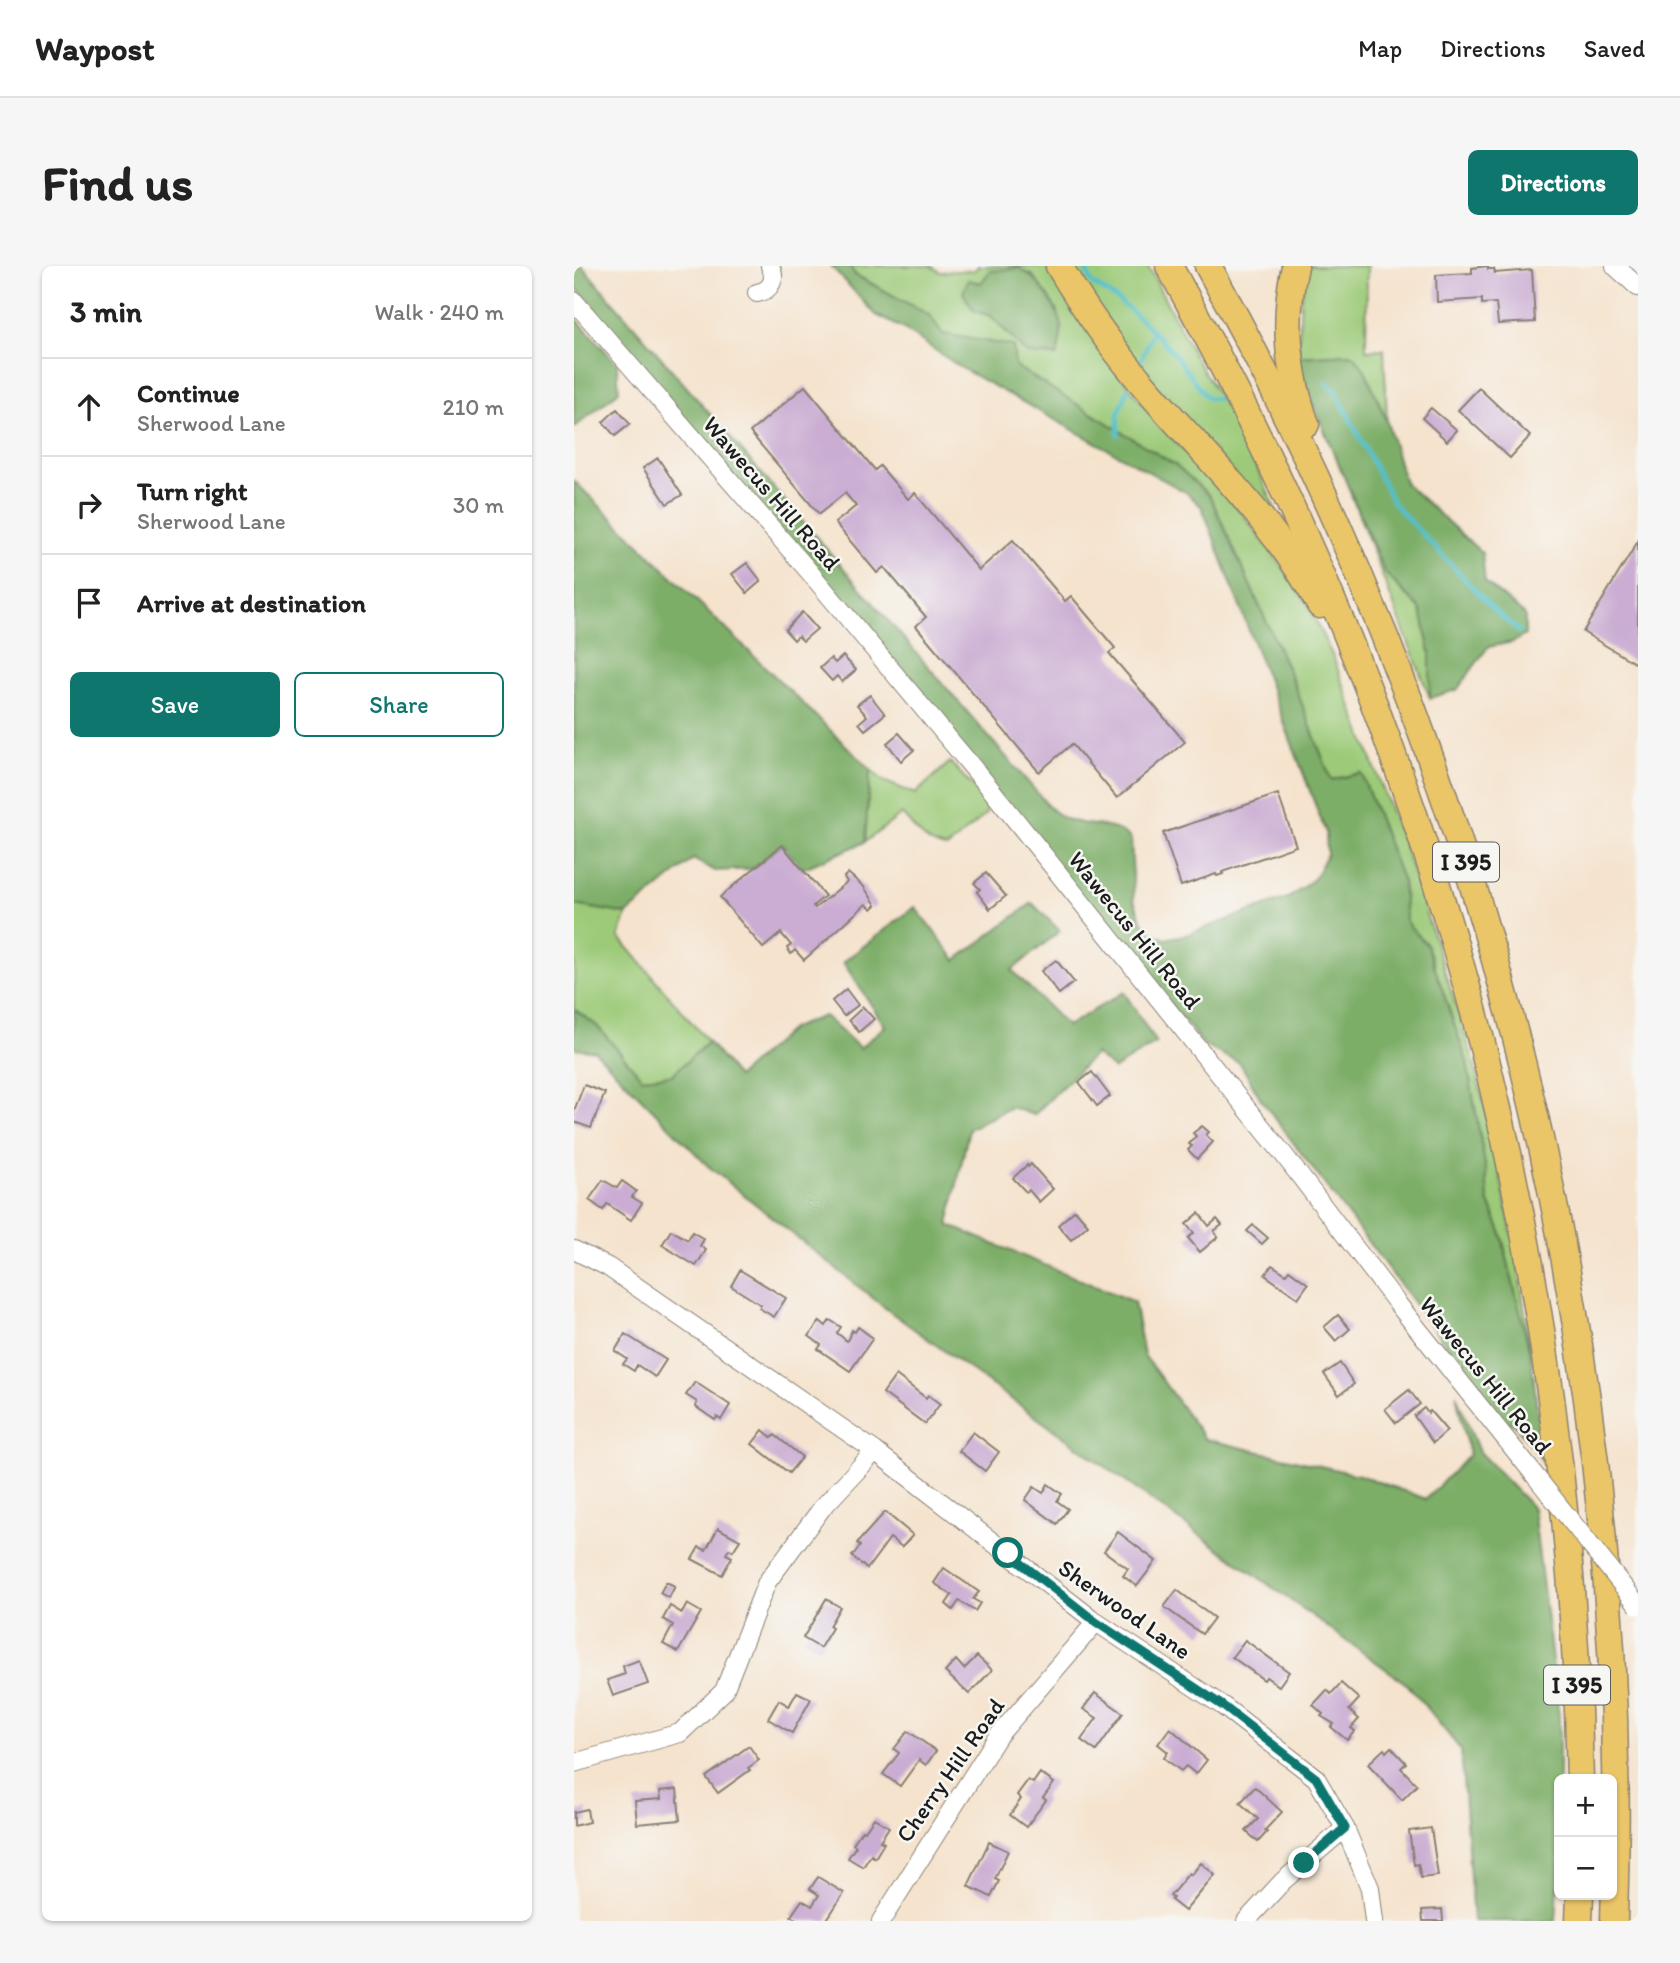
<!DOCTYPE html>
<meta charset="utf-8">
<style>
body{margin:0;font-family:Itim,sans-serif;background:#f6f6f6;color:#222}
.controls{position:absolute;right:21px;bottom:21px;display:grid;overflow:hidden;border-radius:10px;box-shadow:0 2px 5px #0004}
.controls button{width:63px;height:63px;display:grid;place-items:center;padding:0;border:0;border-bottom:2px solid #e0e0e0;background:#fff;color:#222;font:35px sans-serif}
.stop{position:absolute;width:21px;height:21px;margin:-16px;border:5px solid #0f766e;border-radius:50%;background:#fff}
.stop.end{background:#0f766e;border-color:#fff;box-shadow:0 2px 7px #0008}
.list{margin:0;padding:0;list-style:none}
h2{display:flex;justify-content:space-between;align-items:center;height:91px;margin:0;padding:0 28px;font-size:30px}
h2 small{font-size:23px;font-weight:400;color:#767676}
.list li{display:grid;grid-template-columns:46px 1fr auto;gap:21px;align-items:center;box-sizing:border-box;height:98px;padding:0 28px;border-top:2px solid #e0e0e0}
.list b{display:block;font-size:26px;white-space:nowrap}
.list p{margin:0;font-size:23px;white-space:nowrap;color:#767676}
.list em{font-size:23px;font-style:normal;color:#767676}
.actions{display:flex;gap:14px;padding:21px 28px}
.actions a{flex:1;padding:16px 0;border:2px solid #0f766e;border-radius:10px;text-align:center;font-size:24px;color:#0f766e}
.actions .main{background:#0f766e;color:#fff}
.icon{flex:none;width:38px;height:38px;fill:none;stroke:currentColor;stroke-width:2;stroke-linecap:round;stroke-linejoin:round}
.map{position:relative;flex:none;width:1064px;height:1655px;overflow:hidden;border-radius:10px}
header{display:flex;align-items:center;gap:42px;box-sizing:border-box;height:98px;padding:0 35px;background:#fff;border-bottom:2px solid #e0e0e0}
header strong{font-size:33px}
nav{display:flex;gap:38px;margin-inline-start:auto;font-size:24px}
.intro{display:flex;align-items:center;justify-content:space-between;box-sizing:border-box;height:168px;padding:0 42px}
h1{margin:0;font-size:49px}
.button{padding:18px 32px;border-radius:10px;background:#0f766e;color:#fff;font-size:24px;font-weight:700}
main{display:flex;gap:42px;padding:0 42px}
aside{flex:1;background:#fff;border-radius:10px;box-shadow:0 2px 5px #0004}
.map>svg:first-child{display:block}
</style>
<header>
<strong>Waypost</strong>
<nav><a>Map</a><a>Directions</a><a>Saved</a></nav>
</header>
<div class="intro"><h1>Find us</h1><a class="button">Directions</a></div>
<main>
<aside>
<h2>3 min<small>Walk · 240 m</small></h2>
<ul class="list">
<li><svg class="icon" aria-label="ahead" viewBox="0 0 24 24"><path d="M12 20V5M6 11l6-6 6 6"/></svg><div><b>Continue</b><p>Sherwood Lane</p></div><em>210 m</em></li>
<li><svg class="icon" aria-label="right" viewBox="0 0 24 24"><path d="M7 20v-9h11M14 6l5 5-5 5"/></svg><div><b>Turn right</b><p>Sherwood Lane</p></div><em>30 m</em></li>
<li><svg class="icon" aria-label="arrive" viewBox="0 0 24 24"><path d="M6 21V4h12l-3 4 3 4H6"/></svg><div><b>Arrive at destination</b></div></li>
</ul>
<div class="actions"><a class="main">Save</a><a>Share</a></div>
</aside>
<div class="map">
<svg width="1064" height="1655" viewBox="0 0 1064 1655">
<rect width="100%" height="100%" fill="#f6f6f2"/>
<filter id="ink" filterUnits="userSpaceOnUse"><feTurbulence type="fractalNoise" baseFrequency=".0143" numOctaves="2"/><feDisplacementMap in="SourceGraphic" scale="14" xChannelSelector="R" yChannelSelector="G"/><feConvolveMatrix kernelMatrix="1 2 1 2 8 2 1 2 1" color-interpolation-filters="sRGB"/></filter>
<filter id="wash" filterUnits="userSpaceOnUse"><feTurbulence type="fractalNoise" baseFrequency=".00686" numOctaves="4" result="noise"/><feDisplacementMap in="SourceGraphic" scale="28" xChannelSelector="R" yChannelSelector="G"/><feGaussianBlur stdDeviation="1.57" result="paint"/><feColorMatrix in="noise" values="0 0 0 0 0 0 0 0 0 0 0 0 0 0 0 0 0 1.4 0 .05"/><feComposite in="paint" operator="in"/></filter>
<g filter="url(#wash)">
<rect width="100%" height="100%" fill="#f5e3cd"/>
<!-- green -->
<g fill="#9cca78" stroke="#5c734a" stroke-width="2" fill-rule="evenodd">
<path d="M276 0H357L366 6 401 4 404 0H472L545 107 580 153 669 248 705 296 733 337 759 391 831 582 899 793 924 897 944 999 958 1096 926 963 914 934 912 905 893 796 853 679 832 656 829 616 787 507 757 514 719 415 636 230 603 200 441 100 439 80 369 69 355 49 280 8ZM457 7 476 34 487 57 429 62 417 50 400 44 394 14 407 17Z"/>
<polygon points="494,0 574,0 622,93 668,167 712,268 562,97"/>
<polygon points="734,0 793,0 792,84 810,83 813,156 792,106 776,88 724,91 727,31"/>
<polygon points="777,229 811,307 847,344 856,386 856,432"/>
<path d="M376 496 414 537 412 548 373 582C353 580 340 562 328 548L291 576 296 503 309 515 341 528Z"/>
<polygon points="0,639 53,648 45,671 134,776 98,809 68,812 23,760 0,743"/>
</g>
<!-- forest -->
<g fill="#7dae68" stroke="#4c6542" stroke-width="2">
<path d="M0 0H8L478 544C482 547 487 551 492 553 514 562 539 555 557 573L560 634 568 655 578 667 591 673 615 668 716 631 741 612 753 588 752 567 628 241 613 227 389 103 330 63 302 49 257 0H276L281 9 355 49 369 68 439 80 441 100 603 200 636 230 719 415 757 514 787 507 829 616 832 656 853 679 893 796 912 905 914 934 926 963 958 1096 969 1195 941 1159 928 1154 688 835 666 797 631 780 0 19Z"/>
<path d="M445 2C461 9 482 38 487 56 489 65 485 80 483 90L453 88 417 50 400 45 389 27 394 14 407 17 416 5Z"/>
<polygon points="0,50 43,98 45,125 0,162"/>
<polygon points="776,88 781,90 792,106 813,156 831,217 908,287 911,316 951,349 951,369 939,376 914,381 883,424 856,432 856,386 847,344 811,307 727,110 724,91"/>
<polygon points="0,215 296,503 291,576 228,603 208,579 179,603 141,605 119,593 53,648 0,639"/>
<polygon points="458,637 486,665 438,704 493,760 550,726 582,777 540,803 521,788 460,849 437,841 395,863 374,959 560,1036 570,1089 631,1173 785,1209 852,1233 895,1189 882,1128 905,1186 959,1242 985,1450 985,1605 982,1655 899,1655 887,1484 834,1419 315,1045 134,900 21,785 0,782 0,743 23,760 68,812 98,809 134,776 163,811 218,762 250,750 286,782 311,760 269,696 341,641 382,694"/>
</g>
<g fill="none" stroke-linecap="round" stroke-linejoin="round">
<!-- stream -->
<g stroke="#52c0c9" stroke-width="4.5">
<polyline points="510,0 518,17 544,34 569,55 598,85 633,132 643,133"/>
<polyline points="567,94 579,66"/>
<polyline points="752,117 761,124 820,238 919,343 946,366"/>
<polyline points="544,169 544,148 554,123"/>
</g>
</g>
<g id="blocks">
<!-- building -->
<g fill="#cbadd3">
<polygon points="914,0 914,3 920,3 921,7 958,4 961,56 924,58 922,37 908,38 908,33 863,36 862,9 898,7 898,2"/>
<polygon points="231,120 301,204 306,200 334,233 341,227 405,304 439,274 491,335 497,330 541,382 535,387 611,476 543,532 498,478 465,506 342,360 352,351 310,301 303,307 261,257 282,240 271,227 245,248 176,166"/>
<polygon points="905,122 956,170 936,192 884,144"/>
<polygon points="857,142 883,164 873,175 848,152"/>
<polygon points="43,143 56,158 41,170 29,156"/>
<polygon points="84,192 108,229 93,238 69,202"/>
<polygon points="1064,275 1064,399 1009,366"/>
<polygon points="173,297 187,315 173,327 158,308"/>
<polygon points="228,346 243,363 229,375 224,370 220,374 211,364"/>
<polygon points="269,390 282,404 268,416 263,410 258,415 246,402 257,392 261,397"/>
<polygon points="296,429 311,448 291,464 285,457 293,450 283,439"/>
<polygon points="325,467 340,484 327,495 313,477"/>
<polygon points="704,528 722,580 648,606 649,608 643,610 642,608 607,620 589,567"/>
<polygon points="208,579 251,630 239,640 241,642 273,616 270,611 274,607 290,621 302,639 298,643 292,638 230,694 221,684 217,688 213,682 217,679 207,667 189,682 146,631"/>
<polygon points="412,607 432,630 416,643 403,626 406,623 400,617"/>
<polygon points="482,694 500,716 485,728 467,705"/>
<polygon points="272,723 284,739 270,750 258,735"/>
<polygon points="289,741 300,753 285,766 275,754"/>
<polygon points="518,806 536,830 523,840 505,816"/>
<polygon points="10,819 31,827 17,862 0,856 0,845"/>
<polygon points="628,860 635,866 632,869 639,876 623,893 614,884 618,880 615,878 622,870 619,867"/>
<polygon points="457,898 479,923 465,936 455,924 452,926 439,912 453,899 454,901"/>
<polygon points="29,914 43,922 48,915 62,925 58,931 68,937 57,954 33,938 29,944 15,934"/>
<polygon points="501,944 514,959 497,974 484,959"/>
<polygon points="625,947 635,960 643,953 648,959 640,965 644,971 626,986 614,972 620,967 612,958"/>
<polygon points="679,959 694,972 688,978 673,965"/>
<polygon points="97,964 114,974 118,966 130,973 126,980 132,984 122,1000 88,979"/>
<polygon points="698,999 712,1008 715,1004 734,1018 724,1032 691,1009"/>
<polygon points="166,1004 212,1032 200,1051 185,1042 187,1039 157,1020"/>
<polygon points="764,1049 776,1063 762,1075 750,1061"/>
<polygon points="256,1054 267,1061 263,1067 273,1075 278,1064 281,1066 284,1061 299,1072 276,1105 244,1083 247,1079 235,1070 246,1055 252,1060"/>
<polygon points="51,1068 92,1094 81,1111 63,1099 60,1105 49,1098 53,1093 41,1085"/>
<polygon points="766,1097 780,1118 765,1129 750,1108"/>
<polygon points="322,1109 352,1132 354,1129 366,1138 351,1158 309,1127"/>
<polygon points="121,1116 156,1139 147,1154 143,1151 141,1154 122,1141 123,1136 112,1129"/>
<polygon points="835,1124 846,1138 822,1157 811,1143"/>
<polygon points="850,1142 854,1147 856,1145 873,1165 859,1177 840,1150"/>
<polygon points="189,1164 198,1172 201,1169 228,1191 215,1207 178,1178"/>
<polygon points="399,1166 425,1186 411,1205 385,1185"/>
<polygon points="474,1218 488,1228 483,1235 494,1243 483,1258 451,1234 460,1221 469,1227"/>
<polygon points="311,1246 339,1269 328,1281 316,1272 293,1303 278,1290 286,1280 283,1277"/>
<polygon points="144,1262 166,1274 159,1285 155,1283 152,1288 158,1291 148,1309 118,1293 125,1281 132,1284"/>
<polygon points="544,1266 582,1295 563,1320 549,1310 554,1303 530,1285"/>
<polygon points="370,1302 405,1326 399,1333 406,1337 401,1345 385,1335 379,1344 372,1338 378,1329 360,1317"/>
<polygon points="92,1316 101,1320 95,1332 86,1327"/>
<polygon points="603,1324 640,1352 628,1368 590,1341"/>
<polygon points="252,1333 266,1341 255,1360 258,1362 246,1382 229,1372"/>
<polygon points="113,1338 127,1346 104,1386 89,1378 99,1359 89,1353 96,1340 108,1347"/>
<polygon points="671,1374 715,1406 705,1420 692,1411 690,1414 658,1391"/>
<polygon points="403,1390 418,1404 395,1428 371,1406 382,1394 390,1403"/>
<polygon points="65,1394 74,1418 39,1430 33,1414 51,1408 49,1400"/>
<polygon points="767,1417 785,1433 775,1444 785,1453 777,1462 781,1465 773,1474 757,1461 760,1458 747,1450 749,1448 739,1439 753,1424 757,1428"/>
<polygon points="223,1426 237,1433 218,1467 194,1453 205,1434 215,1440"/>
<polygon points="521,1427 549,1447 522,1485 507,1474 523,1452 509,1443"/>
<polygon points="596,1462 633,1494 622,1508 612,1500 607,1505 590,1492 594,1486 584,1478"/>
<polygon points="334,1465 362,1485 352,1499 345,1494 326,1520 309,1508 325,1487 320,1483"/>
<polygon points="175,1480 185,1494 174,1502 176,1504 144,1527 132,1511"/>
<polygon points="817,1481 832,1497 827,1502 843,1519 828,1534 794,1498 810,1483 812,1486"/>
<polygon points="466,1507 480,1517 469,1532 472,1534 452,1561 436,1549 447,1533 443,1529 454,1514 459,1517"/>
<polygon points="681,1521 708,1546 691,1564 693,1566 684,1576 672,1565 684,1553 666,1537"/>
<polygon points="103,1523 106,1554 63,1558 61,1535 87,1533 86,1525"/>
<polygon points="13,1543 15,1556 0,1560 0,1546"/>
<polygon points="300,1552 315,1561 306,1575 310,1577 301,1592 297,1589 289,1601 274,1592 282,1580 279,1578 288,1564 291,1565"/>
<polygon points="857,1562 864,1610 847,1612 844,1598 840,1599 835,1565"/>
<polygon points="415,1576 434,1585 421,1613 425,1615 417,1631 394,1620"/>
<polygon points="627,1597 641,1609 611,1645 597,1634 599,1632 596,1630 615,1607 617,1609"/>
<polygon points="244,1611 270,1627 252,1655 224,1655 217,1650 228,1634 238,1640 245,1629 236,1623"/>
<polygon points="868,1643 869,1655 849,1655 848,1644"/>
</g>
</g>
</g>
<g filter="url(#ink)">
<use href="#blocks" fill-opacity="0" stroke="#888074" stroke-width="2"/>
<g fill="none" stroke-linecap="round" stroke-linejoin="round">
<!-- minor casing -->
<g stroke="#888074" stroke-width="20">
<g id="minor">
<polyline points="1041,0 1064,21"/>
<path d="M183 27C197 25 203 12 196 0"/>
<polyline points="0,35 233,303 415,521 710,889 823,1037 943,1187"/>
<polyline points="0,984 34,1001 301,1185 522,1356 649,1440 742,1512 771,1562 796,1622 800,1655"/>
<polyline points="0,1497 106,1467 150,1425 193,1316 248,1242 301,1185"/>
<polyline points="307,1655 424,1470 522,1356"/>
<polyline points="672,1655 709,1615 771,1562"/>
</g>
</g>
<!-- highway casing -->
<g stroke="#888074" stroke-width="29">
<g id="highway">
<path d="M485 0C512 46 544 90 579 130 638 197 703 260 746 339"/>
<path d="M595 0C859 473 996 972 1006 1513"/>
<path d="M634 0C914 503 1059 1079 1040 1655"/>
<path d="M721 0C709 53 714 107 732 158"/>
<polyline points="1005,1655 1006,1629"/>
</g>
</g>
<!-- minor -->
<use href="#minor" stroke="#fff" stroke-width="18"/>
<!-- highway -->
<use href="#highway" stroke="#ebc669" stroke-width="26"/>
<!-- minor-bridge casing -->
<g stroke="#888074" stroke-width="20" stroke-linecap="butt">
<polyline id="minor-bridge" points="943,1187 1064,1339"/>
</g>
<!-- minor-bridge -->
<use href="#minor-bridge" stroke="#fff" stroke-width="18"/>
</g>
</g>
<g fill="none" stroke-linecap="round" stroke-linejoin="round" filter="url(#ink)">
<!-- route -->
<polyline stroke="#0f766e" stroke-width="9" points="434,1287 522,1356 649,1440 742,1512 771,1562 730,1597"/>
</g>
<g text-anchor="middle" dominant-baseline="central" stroke-width="5" stroke-linejoin="round" paint-order="stroke">
<!-- shield labels -->
<g fill="#f6f6f2" stroke="#5d5d5c" stroke-width="2">
<rect x="859" y="576.5" width="66" height="39" rx="5"/>
<rect x="970" y="1399.5" width="66" height="39" rx="5"/>
</g>
<g font-size="23" font-weight="bold" fill="#1c1c1c">
<text x="892" y="596">I 395</text>
<text x="1003" y="1419">I 395</text>
</g>
<!-- street labels -->
<g font-size="24" fill="#1c1c1c" stroke="#f6f6f2">
<text transform="translate(198 227) rotate(49)">Wawecus Hill Road</text>
<text transform="translate(561 664) rotate(51)">Wawecus Hill Road</text>
<text transform="translate(912 1109) rotate(51)">Wawecus Hill Road</text>
<text transform="translate(551 1343) rotate(35)">Sherwood Lane</text>
<text transform="translate(376 1504) rotate(-55)">Cherry Hill Road</text>
</g>
</g>
</svg>
<div class="controls">
<button>+</button>
<button>−</button>
</div>
<div class="stop" style="left:434px;top:1287px"></div>
<div class="stop end" style="left:730px;top:1597px"></div>
</div>
</main>
